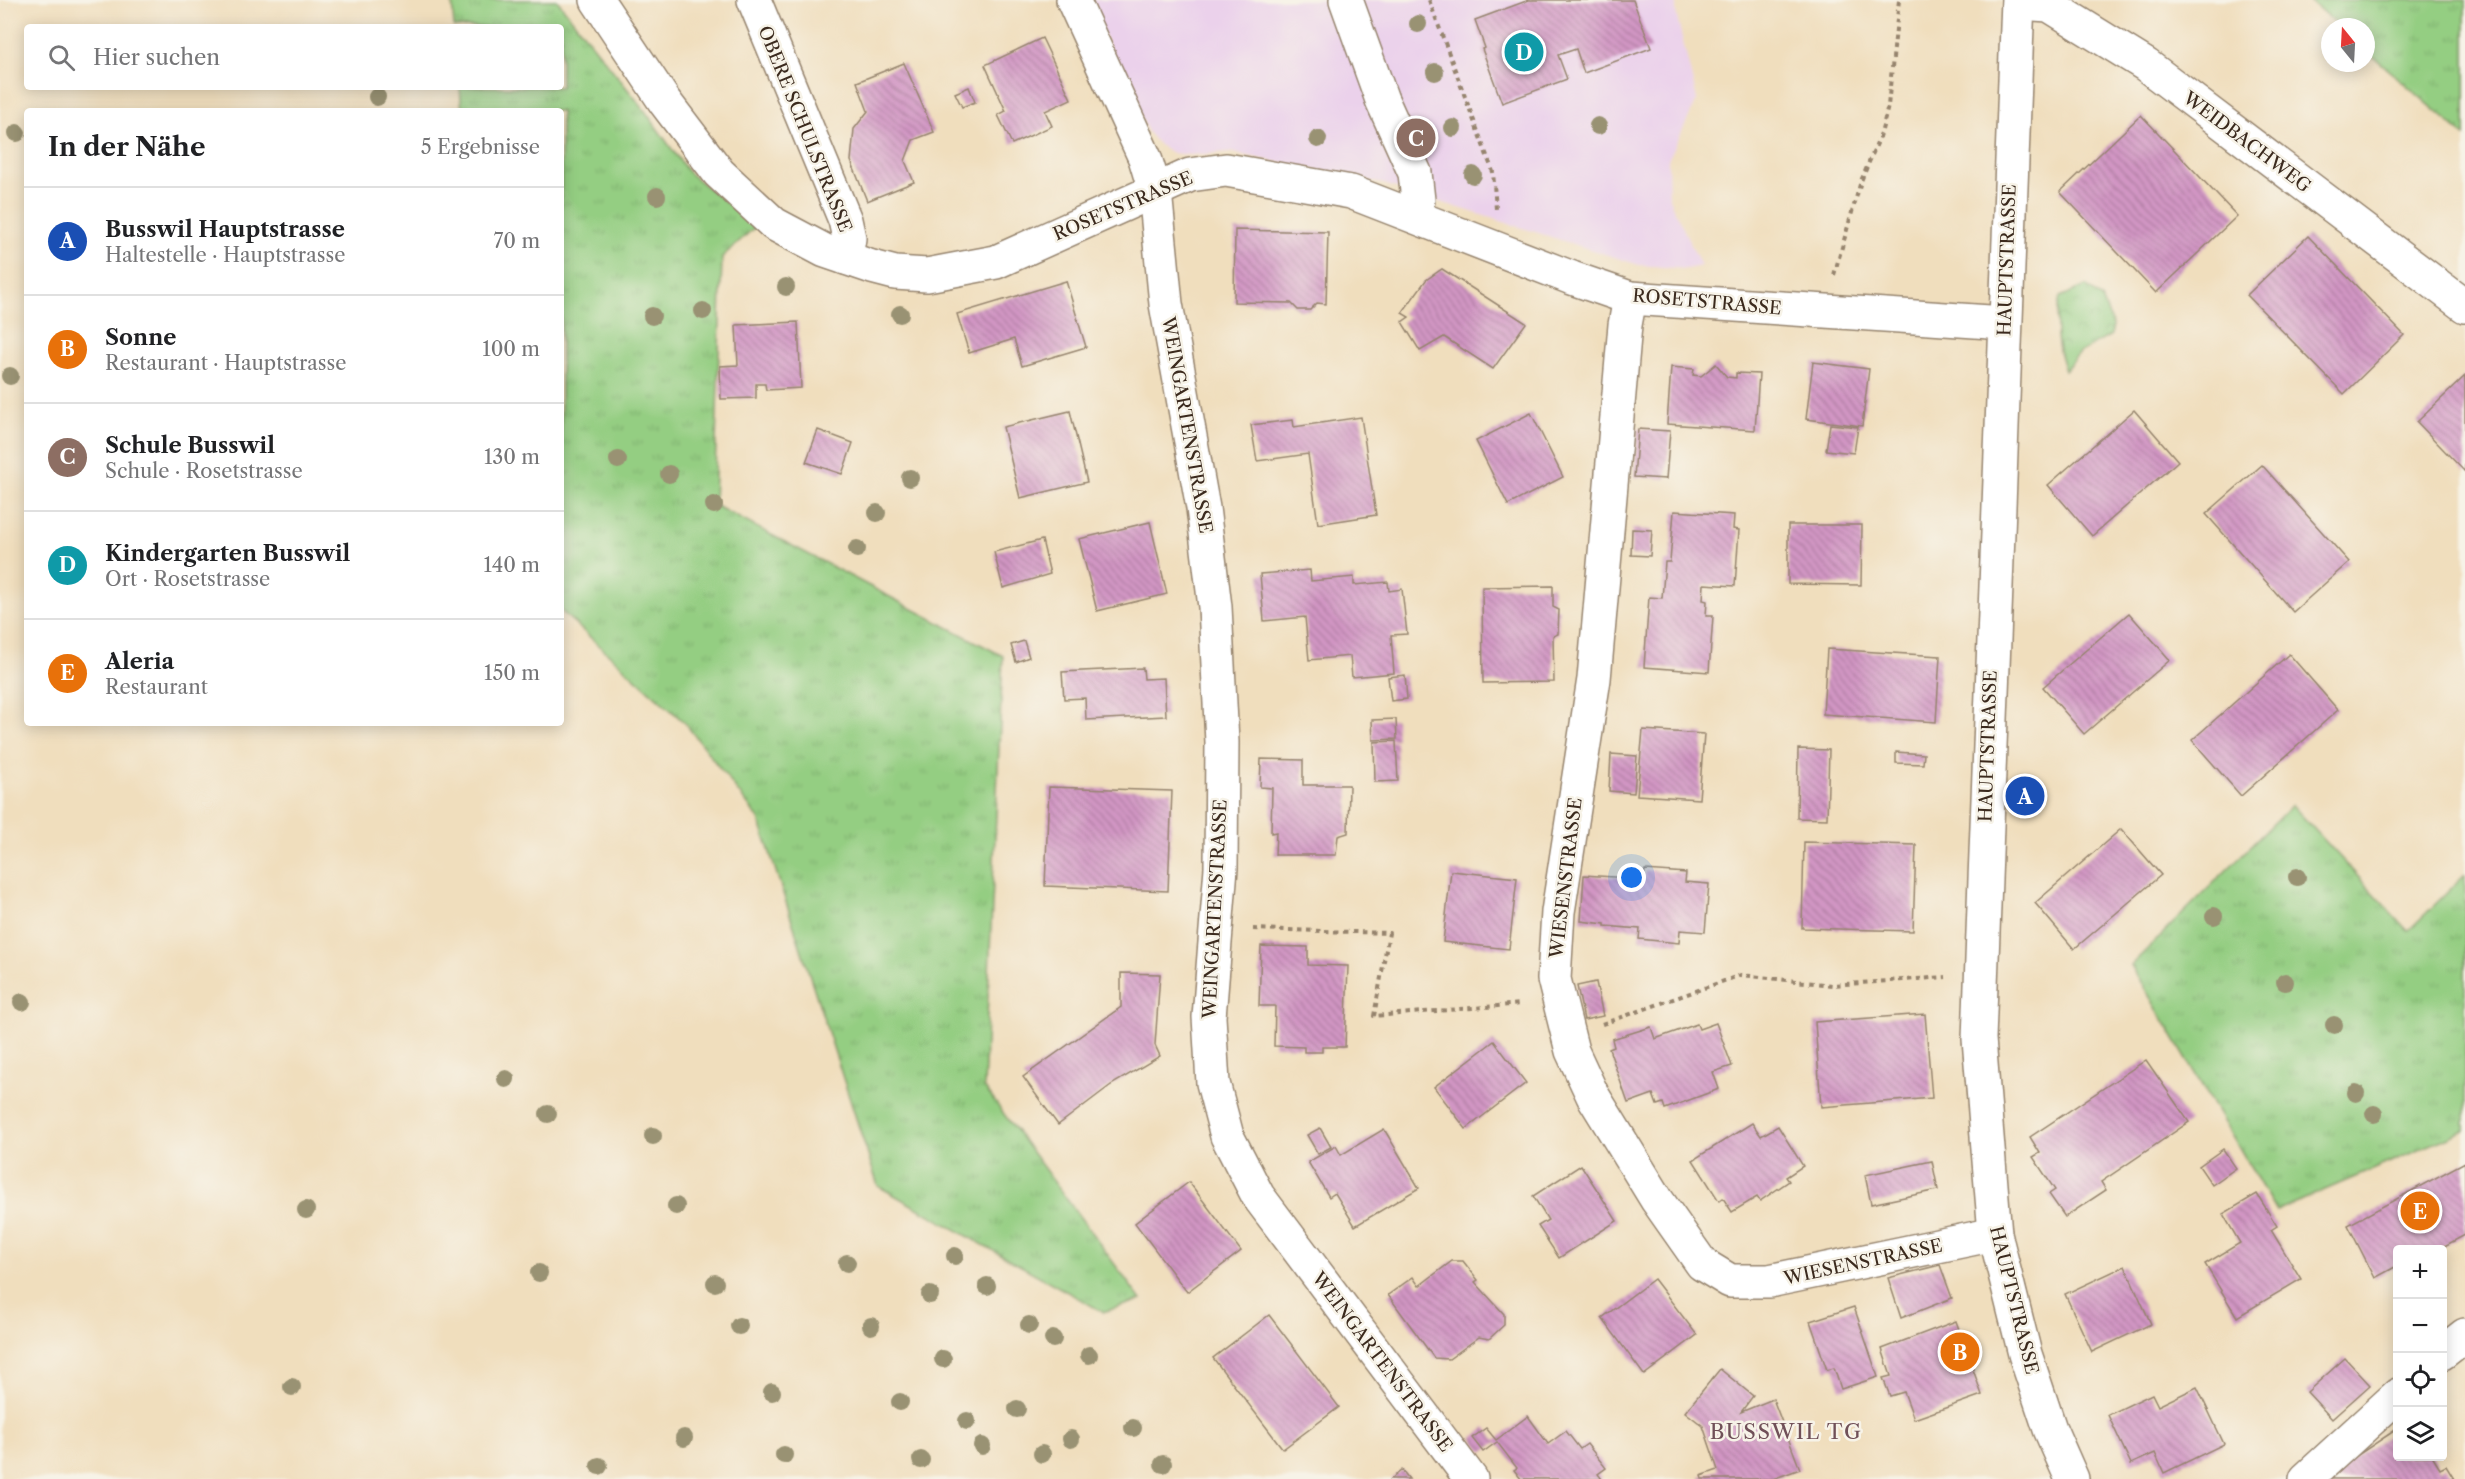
<!DOCTYPE html>
<html lang="de">
<meta charset="utf-8">
<style>
body{margin:0;font-family:"Libre Caslon Text",serif;background:#f2f2f2;color:#202124}
.controls{position:absolute;right:18px;bottom:18px;display:grid;overflow:hidden;border-radius:6px;box-shadow:0 3px 15px #0003}
.controls button{width:54px;height:54px;display:grid;place-items:center;padding:0;border:0;border-bottom:2px solid #e0e0e0;background:#fff;color:#202124;font:30px sans-serif}
.compass{position:absolute;left:2321px;top:18px;width:54px;height:54px;border-radius:50%;background:#fff;box-shadow:0 3px 15px #0003;rotate:342deg}
.you{position:absolute;left:1632px;top:878px;width:21px;height:21px;margin:-15px;border:4px solid #fff;border-radius:50%;background:#1a73e8;box-shadow:0 0 0 9px #1a73e833}
.badge{display:grid;place-items:center;width:39px;height:39px;border-radius:50%;background:#1f6fb2;color:#fff;font-size:20px;font-weight:700}
.pin{position:absolute;translate:-50% -50%;border:3px solid #fff;box-shadow:0 2px 6px #0006}
.list{margin:0;padding:0;list-style:none}
h2{display:flex;justify-content:space-between;align-items:center;height:78px;margin:0;padding:0 24px;font-size:26px}
h2 small{font-size:20px;font-weight:400;color:#757577}
.list li{display:grid;grid-template-columns:39px 1fr auto;gap:18px;align-items:center;box-sizing:border-box;height:108px;padding:0 24px;border-top:2px solid #e0e0e0}
.list b{display:block;font-size:22px;white-space:nowrap}
.list p{margin:0;font-size:20px;white-space:nowrap;color:#757577}
.list em{font-size:20px;font-style:normal;color:#757577}
.icon{flex:none;width:33px;height:33px;fill:none;stroke:currentColor;stroke-width:2;stroke-linecap:round;stroke-linejoin:round}
.map{position:relative;flex:none;width:2465px;height:1479px;overflow:hidden}
.search{position:absolute;background:#fff;box-shadow:0 3px 15px #0003;left:24px;top:24px;width:540px;height:66px;display:flex;align-items:center;gap:15px;box-sizing:border-box;padding:0 21px;border-radius:6px;color:#757577;font-size:22px}
.panel{position:absolute;background:#fff;box-shadow:0 3px 15px #0003;left:24px;top:108px;width:540px;height:618px;border-radius:6px}
.map>svg:first-child{display:block}
</style>
<div class="map">
<svg width="2465" height="1479" viewBox="0 0 2465 1479">
<defs>
<pattern id="grass-tufts" width="24" height="20" patternUnits="userSpaceOnUse" patternTransform="scale(1.5)"><rect width="24" height="20" fill="#94ce82"/><path d="M3 7l-1-3M5 7V3M7 7l1-3M15 17l-1-3M17 17v-4M19 17l1-3" fill="none" stroke="#80b170"/></pattern>
<pattern id="park-crowns" width="20" height="18" patternUnits="userSpaceOnUse" patternTransform="scale(1.5)"><rect width="20" height="18" fill="#94ce82"/><path d="M2 6a3 3 0 1 1 6 0M12 15a3 3 0 1 1 6 0" fill="none" stroke="#80b170"/></pattern>
<pattern id="building-back-hatch" width="6" height="6" patternUnits="userSpaceOnUse" patternTransform="scale(1.5)"><rect width="6" height="6" fill="#d296c4"/><path d="M-1 5l2 2M0 0l6 6M5-1l2 2" fill="none" stroke="#ac7b9f"/></pattern>
</defs>
<rect width="100%" height="100%" fill="#f7f3e8"/>
<filter id="ink" filterUnits="userSpaceOnUse"><feTurbulence type="fractalNoise" baseFrequency=".0167" numOctaves="2"/><feDisplacementMap in="SourceGraphic" scale="12" xChannelSelector="R" yChannelSelector="G"/><feConvolveMatrix kernelMatrix="1 2 1 2 8 2 1 2 1" color-interpolation-filters="sRGB"/></filter>
<filter id="wash" filterUnits="userSpaceOnUse"><feTurbulence type="fractalNoise" baseFrequency=".008" numOctaves="4" result="noise"/><feDisplacementMap in="SourceGraphic" scale="24" xChannelSelector="R" yChannelSelector="G"/><feGaussianBlur stdDeviation="1.35" result="paint"/><feColorMatrix in="noise" values="0 0 0 0 0 0 0 0 0 0 0 0 0 0 0 0 0 1.4 0 .05"/><feComposite in="paint" operator="in"/></filter>
<g filter="url(#wash)">
<rect width="100%" height="100%" fill="#f0debd"/>
<!-- built -->
<polygon fill="#ebd1eb" points="1088,0 1676,0 1676,13 1697,100 1668,160 1669,199 1701,266 1686,269 1639,265 1384,184 1229,152 1190,155 1173,153 1159,145 1148,132"/>
<!-- grass -->
<g fill="url(#grass-tufts)" stroke="#687c50" stroke-width="1.5">
<polygon points="452,0 557,0 645,111 688,172 756,226 722,257 714,505 1003,656 984,1087 1141,1300 1103,1312 878,1186 759,819 685,723 561,611 561,111 462,111 460,87 561,87 561,27 454,27"/>
<polygon points="2309,0 2465,0 2465,136 2366,50 2366,27 2340,27"/>
<polygon points="2292,805 2408,931 2465,875 2465,1130 2276,1211 2131,965"/>
</g>
<!-- park -->
<path fill="url(#park-crowns)" stroke="#687c50" stroke-width="1.5" d="M2086 286 2102 299 2113 326 2111 335 2079 353 2065 370C2055 344 2055 324 2060 297Z"/>
<g id="blocks">
<!-- building -->
<g fill="url(#building-back-hatch)">
<polygon points="1529,0 1633,0 1651,48 1584,73 1576,49 1558,55 1567,79 1502,103 1482,49 1485,48 1475,20"/>
<polygon points="1042,38 1071,99 1045,111 1052,126 1012,144 998,115 1006,111 985,65"/>
<polygon points="904,63 934,132 913,140 905,161 914,182 867,201 851,161 854,129 868,111 857,82"/>
<polygon points="969,87 975,102 962,107 955,93"/>
<polygon points="2141,115 2237,216 2156,293 2060,192"/>
<polygon points="1235,230 1328,232 1326,304 1317,303 1310,310 1298,310 1291,303 1234,302"/>
<polygon points="2308,236 2404,335 2344,394 2247,295"/>
<polygon points="1442,269 1526,323 1493,369 1444,337 1420,351 1402,322 1409,317 1402,313 1426,280"/>
<polygon points="1066,281 1086,347 1022,366 1014,339 969,353 957,314"/>
<polygon points="798,322 801,388 766,390 765,384 756,384 756,398 721,399 720,366 738,365 736,325"/>
<polygon points="1813,362 1869,369 1862,426 1806,419"/>
<polygon points="1716,364 1727,377 1736,378 1736,373 1759,374 1755,430 1667,424 1671,367 1694,369 1693,375 1701,376"/>
<polygon points="2465,376 2465,472 2417,422"/>
<polygon points="2134,410 2178,461 2092,536 2048,485"/>
<polygon points="1070,411 1087,482 1020,498 1003,427"/>
<polygon points="1531,413 1563,477 1508,505 1476,441"/>
<polygon points="1361,417 1376,515 1318,524 1308,454 1257,461 1251,425 1293,420 1294,427"/>
<polygon points="1830,424 1858,427 1854,453 1826,450"/>
<polygon points="1638,429 1670,431 1666,479 1634,477"/>
<polygon points="818,430 853,443 842,474 806,462"/>
<polygon points="2262,465 2349,562 2293,612 2206,514"/>
<polygon points="1674,511 1734,515 1733,529 1739,530 1735,586 1704,584 1703,600 1707,601 1706,616 1713,616 1709,672 1644,667 1649,597 1662,598 1665,562 1670,562"/>
<polygon points="1150,522 1167,594 1097,611 1079,539"/>
<polygon points="1788,525 1862,525 1861,585 1788,584"/>
<polygon points="1632,529 1652,530 1650,556 1631,555"/>
<polygon points="1042,540 1050,574 1003,588 994,552"/>
<polygon points="1310,570 1311,581 1354,577 1354,585 1388,582 1389,591 1402,589 1407,634 1391,635 1394,673 1352,677 1350,656 1309,660 1305,617 1264,621 1260,574"/>
<polygon points="1553,586 1553,607 1559,610 1558,634 1553,636 1554,682 1483,683 1482,587"/>
<polygon points="2129,613 2170,660 2084,734 2043,687"/>
<polygon points="1024,641 1029,657 1016,662 1011,645"/>
<polygon points="1827,649 1940,656 1936,722 1823,714"/>
<polygon points="2289,654 2338,710 2241,796 2192,740"/>
<polygon points="1143,668 1144,679 1164,678 1166,716 1086,720 1085,698 1064,699 1062,672"/>
<polygon points="1405,675 1407,699 1391,701 1388,677"/>
<polygon points="1396,719 1397,739 1373,740 1372,720"/>
<polygon points="1643,730 1704,734 1699,799 1637,795"/>
<polygon points="1396,741 1398,781 1375,782 1374,742"/>
<polygon points="1798,749 1829,750 1827,819 1797,818"/>
<polygon points="1896,752 1924,754 1923,764 1896,763"/>
<polygon points="1611,754 1637,756 1634,793 1609,791"/>
<polygon points="1261,759 1303,760 1303,785 1349,785 1348,833 1338,836 1336,855 1275,855 1276,832 1271,833 1272,788 1260,787"/>
<polygon points="1049,787 1172,791 1168,891 1045,886"/>
<polygon points="2121,829 2161,875 2074,949 2035,903"/>
<polygon points="1804,842 1916,845 1913,931 1802,928"/>
<polygon points="1645,870 1686,873 1685,882 1709,884 1705,932 1680,930 1679,943 1639,939 1640,929 1605,926 1605,924 1581,921 1584,875 1644,879"/>
<polygon points="1451,871 1517,878 1509,949 1443,942"/>
<polygon points="1261,946 1308,947 1308,965 1348,966 1345,1047 1322,1047 1322,1052 1304,1052 1304,1047 1274,1046 1275,1006 1259,1006"/>
<polygon points="1121,973 1160,974 1155,1045 1160,1056 1111,1085 1058,1125 1023,1077 1121,1007"/>
<polygon points="1596,982 1603,1016 1584,1020 1577,986"/>
<polygon points="1925,1014 1932,1098 1821,1107 1815,1022"/>
<polygon points="1716,1023 1732,1066 1713,1072 1719,1089 1665,1109 1663,1103 1657,1105 1653,1094 1628,1103 1609,1049 1614,1047 1612,1039 1651,1027 1655,1039 1697,1024 1699,1029"/>
<polygon points="1494,1041 1526,1083 1466,1129 1434,1087"/>
<polygon points="2146,1060 2189,1122 2101,1182 2106,1190 2065,1217 2049,1194 2055,1190 2033,1157 2040,1153 2030,1137"/>
<polygon points="1752,1123 1761,1136 1778,1126 1803,1166 1786,1177 1789,1181 1760,1201 1757,1197 1732,1212 1723,1198 1719,1201 1693,1160"/>
<polygon points="1320,1128 1331,1147 1318,1154 1307,1135"/>
<polygon points="1384,1129 1419,1188 1355,1226 1335,1193 1329,1197 1308,1162 1336,1146 1341,1155"/>
<polygon points="2223,1149 2236,1168 2212,1185 2199,1166"/>
<polygon points="1932,1161 1938,1190 1871,1204 1865,1175"/>
<polygon points="2465,1162 2465,1235 2437,1250 2397,1250 2397,1266 2375,1278 2348,1225"/>
<polygon points="1581,1165 1617,1221 1559,1258 1538,1226 1548,1220 1533,1196"/>
<polygon points="1189,1182 1241,1251 1187,1292 1135,1223"/>
<polygon points="2257,1194 2277,1226 2271,1230 2301,1279 2237,1317 2205,1264 2240,1243 2223,1214"/>
<polygon points="1452,1261 1463,1261 1478,1280 1475,1282 1504,1314 1504,1325 1489,1339 1479,1337 1449,1359 1434,1358 1388,1295 1413,1277 1419,1286"/>
<polygon points="1940,1265 1952,1298 1901,1318 1888,1278"/>
<polygon points="2125,1266 2151,1324 2092,1352 2065,1294"/>
<polygon points="1654,1279 1697,1335 1644,1375 1602,1318"/>
<polygon points="1854,1307 1878,1377 1841,1389 1834,1368 1827,1370 1810,1321"/>
<polygon points="1269,1315 1339,1407 1283,1449 1213,1358"/>
<polygon points="1956,1321 1982,1395 1914,1419 1904,1392 1890,1396 1883,1378 1891,1376 1882,1349"/>
<polygon points="2345,1358 2370,1385 2332,1419 2307,1392"/>
<polygon points="1720,1369 1753,1396 1741,1412 1773,1399 1800,1469 1773,1479 1702,1479 1701,1476 1718,1470 1703,1426 1685,1412"/>
<polygon points="2197,1387 2224,1444 2164,1473 2155,1453 2131,1464 2108,1415 2152,1394 2158,1406"/>
<polygon points="1528,1416 1548,1444 1566,1431 1580,1449 1587,1444 1606,1468 1598,1474 1602,1479 1521,1479 1514,1470 1517,1468 1497,1442 1483,1452 1472,1438 1486,1428 1496,1440"/>
<polygon points="2397,1429 2397,1456 2432,1456 2440,1469 2446,1466 2454,1479 2327,1479 2326,1476"/>
<polygon points="1402,1470 1409,1479 1391,1479"/>
</g>
</g>
</g>
<g filter="url(#ink)">
<use href="#blocks" fill-opacity="0" stroke="#96846e" stroke-width="1.5"/>
<g fill="none" stroke-linecap="round" stroke-linejoin="round">
<!-- minor casing -->
<g stroke="#96846e" stroke-width="36">
<g id="minor">
<polyline points="597,0 665,102 719,173 774,224 825,251 872,267 895,273 927,275 996,262 1190,175 1226,170 1351,192 1572,278 1630,298 2005,323"/>
<polyline points="754,0 845,220 849,238 846,258"/>
<polyline points="1073,0 1145,158 1155,191 1166,304 1203,508 1215,607 1222,742 1221,868 1209,1017 1213,1083 1227,1136 1258,1196 1471,1479"/>
<polyline points="1346,0 1382,100 1415,173 1418,200 1413,215"/>
<polyline points="2018,0 1979,1039 1995,1234 2025,1354 2050,1429 2072,1479"/>
<polyline points="2018,3 2049,5 2146,65 2465,306"/>
<polyline points="1630,298 1625,325 1594,679 1558,912 1554,979 1572,1051 1593,1096 1657,1200 1702,1264 1730,1281 1769,1281 1995,1234"/>
<polyline points="2442,1353 2465,1335"/>
<polyline points="2306,1479 2398,1395"/>
</g>
</g>
<!-- path -->
<g stroke="#96846e" stroke-width="4" stroke-dasharray="4.5 4.5" stroke-linecap="butt">
<polyline points="1429,0 1493,172 1496,209"/>
<polyline points="1834,275 1861,181 1881,134 1888,106 1899,0"/>
<polyline points="1253,929 1389,933 1374,1016 1522,1004"/>
<polyline points="1602,1024 1741,975 1832,985 1946,977"/>
</g>
<!-- minor -->
<use href="#minor" stroke="#fff" stroke-width="33"/>
</g>
<!-- trees -->
<g fill="#999273">
<circle cx="1418" cy="24" r="9"/>
<circle cx="1435" cy="72" r="9"/>
<circle cx="377" cy="97" r="9"/>
<circle cx="1598" cy="126" r="9"/>
<circle cx="1453" cy="128" r="9"/>
<circle cx="17" cy="133" r="9"/>
<circle cx="1318" cy="139" r="9"/>
<circle cx="1473" cy="175" r="9"/>
<circle cx="657" cy="196" r="9"/>
<circle cx="786" cy="287" r="9"/>
<circle cx="703" cy="311" r="9"/>
<circle cx="900" cy="314" r="9"/>
<circle cx="652" cy="316" r="9"/>
<circle cx="10" cy="376" r="9"/>
<circle cx="618" cy="460" r="9"/>
<circle cx="669" cy="474" r="9"/>
<circle cx="910" cy="478" r="9"/>
<circle cx="714" cy="505" r="9"/>
<circle cx="877" cy="513" r="9"/>
<circle cx="857" cy="549" r="9"/>
<circle cx="2297" cy="877" r="9"/>
<circle cx="2214" cy="916" r="9"/>
<circle cx="2285" cy="982" r="9"/>
<circle cx="22" cy="1002" r="9"/>
<circle cx="2334" cy="1025" r="9"/>
<circle cx="506" cy="1079" r="9"/>
<circle cx="2356" cy="1093" r="9"/>
<circle cx="548" cy="1114" r="9"/>
<circle cx="2374" cy="1114" r="9"/>
<circle cx="653" cy="1136" r="9"/>
<circle cx="676" cy="1206" r="9"/>
<circle cx="306" cy="1210" r="9"/>
<circle cx="955" cy="1256" r="9"/>
<circle cx="847" cy="1263" r="9"/>
<circle cx="539" cy="1273" r="9"/>
<circle cx="715" cy="1283" r="9"/>
<circle cx="987" cy="1286" r="9"/>
<circle cx="930" cy="1295" r="9"/>
<circle cx="1029" cy="1325" r="9"/>
<circle cx="739" cy="1326" r="9"/>
<circle cx="871" cy="1326" r="9"/>
<circle cx="1053" cy="1339" r="9"/>
<circle cx="1089" cy="1355" r="9"/>
<circle cx="943" cy="1359" r="9"/>
<circle cx="292" cy="1387" r="9"/>
<circle cx="772" cy="1392" r="9"/>
<circle cx="900" cy="1402" r="9"/>
<circle cx="1017" cy="1409" r="9"/>
<circle cx="967" cy="1421" r="9"/>
<circle cx="1133" cy="1428" r="9"/>
<circle cx="684" cy="1438" r="9"/>
<circle cx="1071" cy="1439" r="9"/>
<circle cx="982" cy="1446" r="9"/>
<circle cx="1042" cy="1454" r="9"/>
<circle cx="784" cy="1455" r="9"/>
<circle cx="921" cy="1460" r="9"/>
<circle cx="1163" cy="1464" r="9"/>
<circle cx="599" cy="1466" r="9"/>
</g>
</g>
<g text-anchor="middle" dominant-baseline="central" stroke-width="5" stroke-linejoin="round" paint-order="stroke">
<!-- street labels -->
<g font-size="18" fill="#3b2a1e" stroke="#f7f3e8">
<text transform="translate(805 129) rotate(68)">OBERE SCHULSTRASSE</text>
<text transform="translate(2247 142) rotate(37)">WEIDBACHWEG</text>
<text transform="translate(1123 206) rotate(-23)">ROSETSTRASSE</text>
<text transform="translate(2007 260) rotate(-88)">HAUPTSTRASSE</text>
<text transform="translate(1707 302) rotate(5)">ROSETSTRASSE</text>
<text transform="translate(1187 425) rotate(80)">WEINGARTENSTRASSE</text>
<text transform="translate(1988 746) rotate(-88)">HAUPTSTRASSE</text>
<text transform="translate(1566 878) rotate(-83)">WIESENSTRASSE</text>
<text transform="translate(1215 909) rotate(-87)">WEINGARTENSTRASSE</text>
<text transform="translate(1863 1262) rotate(-12)">WIESENSTRASSE</text>
<text transform="translate(2014 1300) rotate(76)">HAUPTSTRASSE</text>
<text transform="translate(1382 1362) rotate(53)">WEINGARTENSTRASSE</text>
</g>
<!-- quarter labels -->
<g font-size="21" letter-spacing="1.5" fill="#705058" stroke="#f7f3e8">
<text x="1786" y="1431">BUSSWIL TG</text>
</g>
</g>
</svg>
<div class="controls">
<button>+</button>
<button>−</button>
<button><svg class="icon" aria-label="locate" viewBox="0 0 24 24"><circle cx="12" cy="12" r="6"/><path d="M12 2v4M12 18v4M2 12h4M18 12h4"/></svg></button>
<button><svg class="icon" aria-label="layers" viewBox="0 0 24 24"><path d="M12 4l9 5-9 5-9-5zM3 14l9 5 9-5"/></svg></button>
</div>
<svg class="compass" viewBox="-18 -18 36 36"><path d="M0-13l5 13h-10z" fill="#e53935"/><path d="M0 13l5-13h-10z" fill="#757577"/></svg>
<div class="you"></div>
<div class="pin badge" style="left:2025px;top:796px;background:#1a4fb4">A</div>
<div class="pin badge" style="left:1960px;top:1352px;background:#e8710a">B</div>
<div class="pin badge" style="left:1416px;top:138px;background:#8d6e63">C</div>
<div class="pin badge" style="left:1524px;top:52px;background:#0f9aa8">D</div>
<div class="pin badge" style="left:2420px;top:1211px;background:#e8710a">E</div>
<div class="search"><svg class="icon" aria-label="search" viewBox="0 0 24 24"><circle cx="10" cy="10" r="6"/><path d="M15 15l6 6"/></svg>Hier suchen</div>
<section class="panel">
<h2>In der Nähe<small>5 Ergebnisse</small></h2>
<ul class="list">
<li><span class="badge" style="background:#1a4fb4">A</span><div><b>Busswil Hauptstrasse</b><p>Haltestelle · Hauptstrasse</p></div><em>70 m</em></li>
<li><span class="badge" style="background:#e8710a">B</span><div><b>Sonne</b><p>Restaurant · Hauptstrasse</p></div><em>100 m</em></li>
<li><span class="badge" style="background:#8d6e63">C</span><div><b>Schule Busswil</b><p>Schule · Rosetstrasse</p></div><em>130 m</em></li>
<li><span class="badge" style="background:#0f9aa8">D</span><div><b>Kindergarten Busswil</b><p>Ort · Rosetstrasse</p></div><em>140 m</em></li>
<li><span class="badge" style="background:#e8710a">E</span><div><b>Aleria</b><p>Restaurant</p></div><em>150 m</em></li>
</ul>
</section>
</div>
